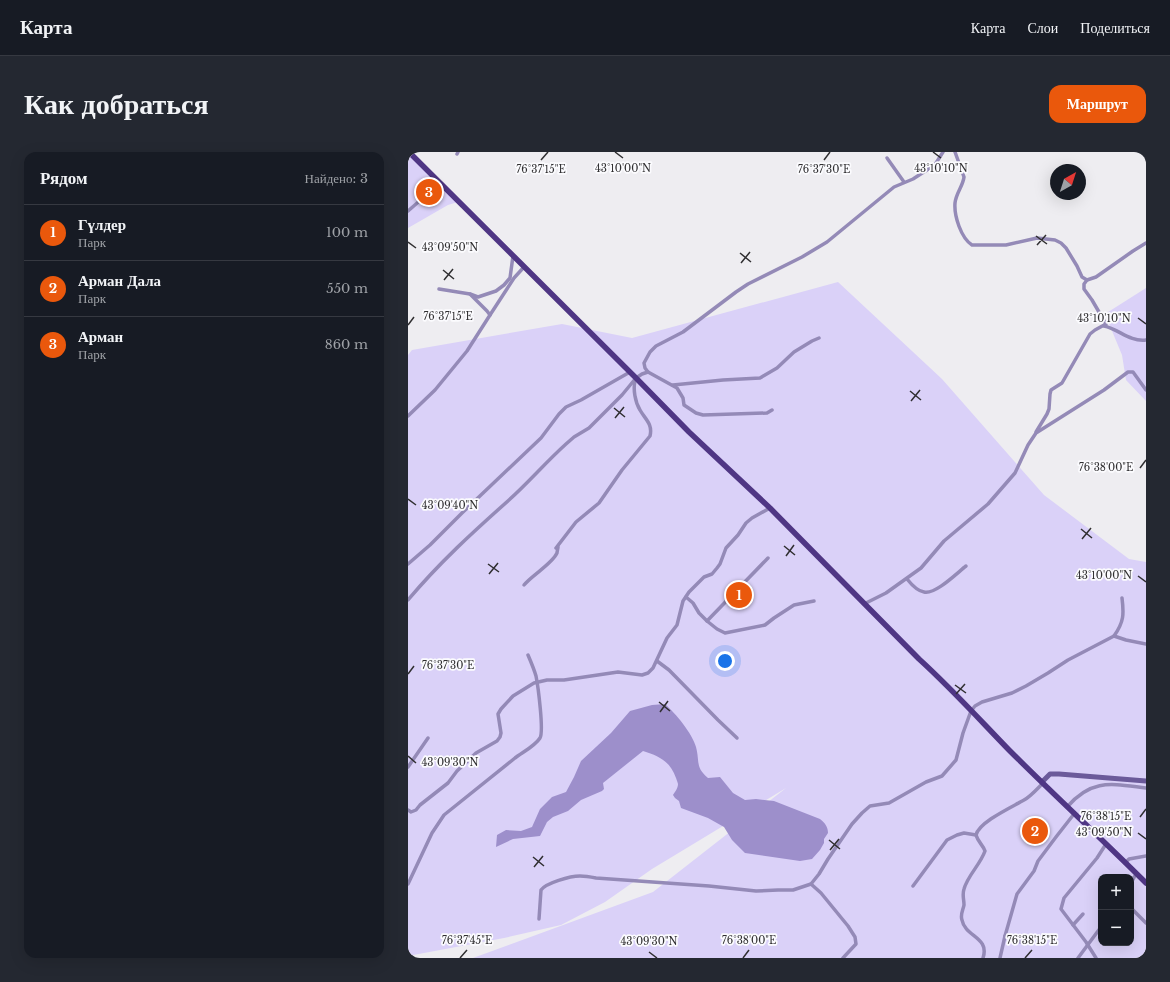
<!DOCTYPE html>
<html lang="ru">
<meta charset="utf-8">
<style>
body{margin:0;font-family:"Libre Baskerville",serif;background:#242831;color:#f1f3f6}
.controls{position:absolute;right:12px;bottom:12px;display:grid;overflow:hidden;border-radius:8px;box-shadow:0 4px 16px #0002}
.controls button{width:36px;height:36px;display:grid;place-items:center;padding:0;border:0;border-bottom:1px solid #363941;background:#171b24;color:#f1f3f6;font:20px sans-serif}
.compass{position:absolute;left:642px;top:12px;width:36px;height:36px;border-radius:50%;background:#171b24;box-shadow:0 4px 16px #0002;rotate:39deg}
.you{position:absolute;left:317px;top:509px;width:14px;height:14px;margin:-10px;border:3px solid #fff;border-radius:50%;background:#1a73e8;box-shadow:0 0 0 6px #1a73e833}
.badge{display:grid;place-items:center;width:26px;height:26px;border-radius:50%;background:#ea580c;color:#fff;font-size:13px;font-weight:700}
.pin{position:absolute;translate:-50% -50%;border:2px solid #fff;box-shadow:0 1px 4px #0006}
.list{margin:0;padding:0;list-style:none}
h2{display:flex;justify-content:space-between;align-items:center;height:52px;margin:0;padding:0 16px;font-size:17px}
h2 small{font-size:13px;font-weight:400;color:#9ea1a6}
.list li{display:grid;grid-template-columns:26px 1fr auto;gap:12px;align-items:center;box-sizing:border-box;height:56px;padding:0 16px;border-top:1px solid #363941}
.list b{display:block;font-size:15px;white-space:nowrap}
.list p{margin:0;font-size:13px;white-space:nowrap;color:#9ea1a6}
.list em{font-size:13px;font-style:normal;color:#9ea1a6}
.map{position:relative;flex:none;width:738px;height:806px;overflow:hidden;border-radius:12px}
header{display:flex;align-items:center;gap:24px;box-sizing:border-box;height:56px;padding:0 20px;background:#171b24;border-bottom:1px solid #363941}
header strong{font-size:19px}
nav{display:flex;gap:22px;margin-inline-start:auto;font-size:14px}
.intro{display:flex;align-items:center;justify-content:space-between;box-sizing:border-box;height:96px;padding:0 24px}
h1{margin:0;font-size:28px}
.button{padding:10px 18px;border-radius:12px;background:#ea580c;color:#fff;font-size:14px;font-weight:700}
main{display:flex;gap:24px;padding:0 24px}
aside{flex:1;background:#171b24;border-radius:12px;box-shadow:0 4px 16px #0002}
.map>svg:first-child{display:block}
</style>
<header>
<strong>Карта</strong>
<nav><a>Карта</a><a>Слои</a><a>Поделиться</a></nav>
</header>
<div class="intro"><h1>Как добраться</h1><a class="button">Маршрут</a></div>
<main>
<aside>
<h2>Рядом<small>Найдено: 3</small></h2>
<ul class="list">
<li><span class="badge">1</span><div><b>Гүлдер</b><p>Парк</p></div><em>100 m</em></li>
<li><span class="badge">2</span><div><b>Арман Дала</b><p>Парк</p></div><em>550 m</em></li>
<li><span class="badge">3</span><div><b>Арман</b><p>Парк</p></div><em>860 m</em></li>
</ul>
</aside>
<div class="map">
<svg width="738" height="806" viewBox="0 0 738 806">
<rect width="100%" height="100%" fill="#eeedf1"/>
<!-- green -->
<g fill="#dad1f8" fill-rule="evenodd">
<polygon points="0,0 50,50 40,53 0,76"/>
<path d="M430 130 534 227 636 343 721 407 738 410V806H65L245 740 378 636 244 717 197 750 153 773 96 786 0 804V203L4 198 154 172 224 186ZM693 725H723V791H693Z"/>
<polygon points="738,136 738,249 718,228 714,203 697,162"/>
</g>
<!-- water -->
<path fill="#9d8fcb" d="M257 552C268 562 284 581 288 595 292 610 287 615 300 626L312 625 325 641 337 648 348 647 366 649 412 667C417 671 420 675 420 681L416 687V691L412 698 404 707 392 709 337 701 324 688 316 675 300 666 273 656 271 649 267 646 265 643C267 640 270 636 270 632 270 631 268 626 268 626 262 609 251 604 235 599L195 631 196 637 194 639 173 648 160 659 145 665 139 670 132 684 105 687 88 695 89 683 98 678 113 679 124 675 132 657 144 645 158 640 166 625 173 609 203 581 222 559 244 553Z"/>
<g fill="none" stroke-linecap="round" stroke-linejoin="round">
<!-- street -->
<g stroke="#948ab7" stroke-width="3.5">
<path d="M547 0 556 25C555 34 548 41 547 51 546 64 553 86 564 93H598L629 86 647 88 653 91 658 96 669 114 674 125 679 128 688 125 725 99 738 91"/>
<polyline points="49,2 50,0"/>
<polyline points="479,6 496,30"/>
<polyline points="0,59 32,31"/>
<polyline points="31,137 62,142 70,145 88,139 96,133 102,126 105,104"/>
<polyline points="82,163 106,126 116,115"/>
<path d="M696 174C711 177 721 190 738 188"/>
<polyline points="265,233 315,228 352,226 369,216 386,200 404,189 411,186"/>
<polyline points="364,258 359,261 295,263 288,261 276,253 275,246 269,236 240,220 237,216 236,211 242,200 248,194 275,180 328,140 340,132 394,105 419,90 486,35 505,27 522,16 528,11 535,0"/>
<polyline points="0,264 27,238 59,199 82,163 79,159 62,142"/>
<polyline points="628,280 639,262 641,257 642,242 643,238 654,231 682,182 687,178 698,172 684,148 676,137 676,132 679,128"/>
<path d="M148 396 168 370 191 351 214 318 242 284C245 272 237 267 232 258 227 250 225 237 227 229"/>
<polyline points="0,412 22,393 54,361 133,286 151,262 158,255 173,248 222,220"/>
<path d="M499 427C503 432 509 439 516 440 527 443 549 421 558 414"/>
<path d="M116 433C124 423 144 412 149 401 149 400 150 396 150 395"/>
<polyline points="278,445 285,451 291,461 299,469 309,477 317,481 357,473 366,466 386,453 406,449"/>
<path d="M0 448C31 411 65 380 101 348 121 330 138 310 158 292L166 285 181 276 214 243 228 226 234 222 240 220"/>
<polyline points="456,452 478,441 513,416 536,389 580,352 607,321 620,293 628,281 696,238 720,220 725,220 738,238"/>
<polyline points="299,469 360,406"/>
<polyline points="706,484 718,488 738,492"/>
<polyline points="249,509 261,518 310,568 329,586"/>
<polyline points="0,615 20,586"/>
<path d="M659 655C684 626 704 632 738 636"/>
<polyline points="0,658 3,660 8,658 12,653 40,631 49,619 68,601 89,589 92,585 93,581 90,562 93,557 105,544 126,531 139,528 156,528 210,520 234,523 240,521 245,516 259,486 269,473 275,449 281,440 296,425 304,422 309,416 312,412 318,396 330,383 338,371 344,366 362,356"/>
<path d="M568 683C570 690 575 693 577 699 572 713 560 723 556 737 554 743 556 747 556 753 555 758 552 763 554 768 557 785 582 785 575 806"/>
<polyline points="717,711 721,707 738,704"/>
<polyline points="723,731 728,722"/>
<path d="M0 732 24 681 36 663 107 606C115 600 127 594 132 586 136 579 130 534 128 524 126 517 123 510 120 503"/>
<polyline points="403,732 413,741 440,774 447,785 448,792 435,806"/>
<path d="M505 734 539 688 549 683 556 681 568 683C571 670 604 655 616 648 623 644 629 637 635 631"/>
<polyline points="723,756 738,771"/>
<path d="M131 767 133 738C138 731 162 724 172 724 177 724 183 725 188 726L301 734 348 739 370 738H385L403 732 411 722 420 707 444 672 454 661 462 654 481 651 518 630 534 624 548 608 555 581 563 559 567 554 574 550 604 541 618 534 640 521 660 508 706 484C716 470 716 462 714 446"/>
<polyline points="665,773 675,762"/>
<polyline points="597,784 612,790"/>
<polyline points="592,806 597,784 609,742 626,719 630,709 648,685 666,662"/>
<polyline points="670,806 693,775"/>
<polyline points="688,806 678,790 653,757 656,746 689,706 698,692"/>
</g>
<!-- secondary -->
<polyline stroke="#6b5a9a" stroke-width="5" points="634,630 642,622 651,622 738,629"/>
<!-- primary -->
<path stroke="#4f3684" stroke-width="5.5" d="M1 0 228 226 281 280 362 356 511 507C543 536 571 567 601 598 646 643 693 686 738 731"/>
</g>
<!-- ticks -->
<path fill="none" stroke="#302f31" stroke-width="1.5" d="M207 0 215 6M525 0 533 6M133 8 140 0M416 8 422 0M628 84 639 92M0 90 8 96M629 93 638 83M332 101 343 110M333 111 342 100M35 118 46 127M36 128 45 117M730 166 738 172M0 173 6 165M502 239 513 248M503 249 512 238M206 256 217 265M207 266 216 255M732 316 738 308M0 347 8 353M673 377 684 386M674 387 683 376M376 394 387 403M378 404 386 393M80 412 91 420M81 422 90 411M730 424 738 430M0 522 6 514M547 533 558 541M548 542 557 532M251 550 262 559M252 560 260 549M0 604 8 611M732 665 738 657M730 681 738 687M421 688 432 697M422 698 431 687M125 705 136 714M126 715 135 704M241 800 249 806M52 806 59 798M335 806 341 798M617 806 624 798"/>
<g font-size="10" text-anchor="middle" fill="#302f31" stroke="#fbfbfe" stroke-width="3.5" stroke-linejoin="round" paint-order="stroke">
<text x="533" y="20">43°10'10"N</text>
<text x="215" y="20">43°10'00"N</text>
<text x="133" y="21">76°37'15"E</text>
<text x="416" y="21">76°37'30"E</text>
<text x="42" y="99">43°09'50"N</text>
<text x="40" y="168">76°37'15"E</text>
<text x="696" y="170">43°10'10"N</text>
<text x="698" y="319">76°38'00"E</text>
<text x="42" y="357">43°09'40"N</text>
<text x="696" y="427">43°10'00"N</text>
<text x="40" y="517">76°37'30"E</text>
<text x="42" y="614">43°09'30"N</text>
<text x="698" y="668">76°38'15"E</text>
<text x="696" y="684">43°09'50"N</text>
<text x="59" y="792">76°37'45"E</text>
<text x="341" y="792">76°38'00"E</text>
<text x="624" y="792">76°38'15"E</text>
<text x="241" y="793">43°09'30"N</text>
</g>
</svg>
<div class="controls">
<button>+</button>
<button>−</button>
</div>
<svg class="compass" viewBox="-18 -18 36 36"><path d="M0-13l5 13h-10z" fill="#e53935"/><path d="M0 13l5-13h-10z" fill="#9ea1a6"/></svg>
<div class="you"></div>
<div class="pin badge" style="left:331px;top:443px">1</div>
<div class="pin badge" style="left:627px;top:679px">2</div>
<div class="pin badge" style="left:21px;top:40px">3</div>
</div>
</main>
